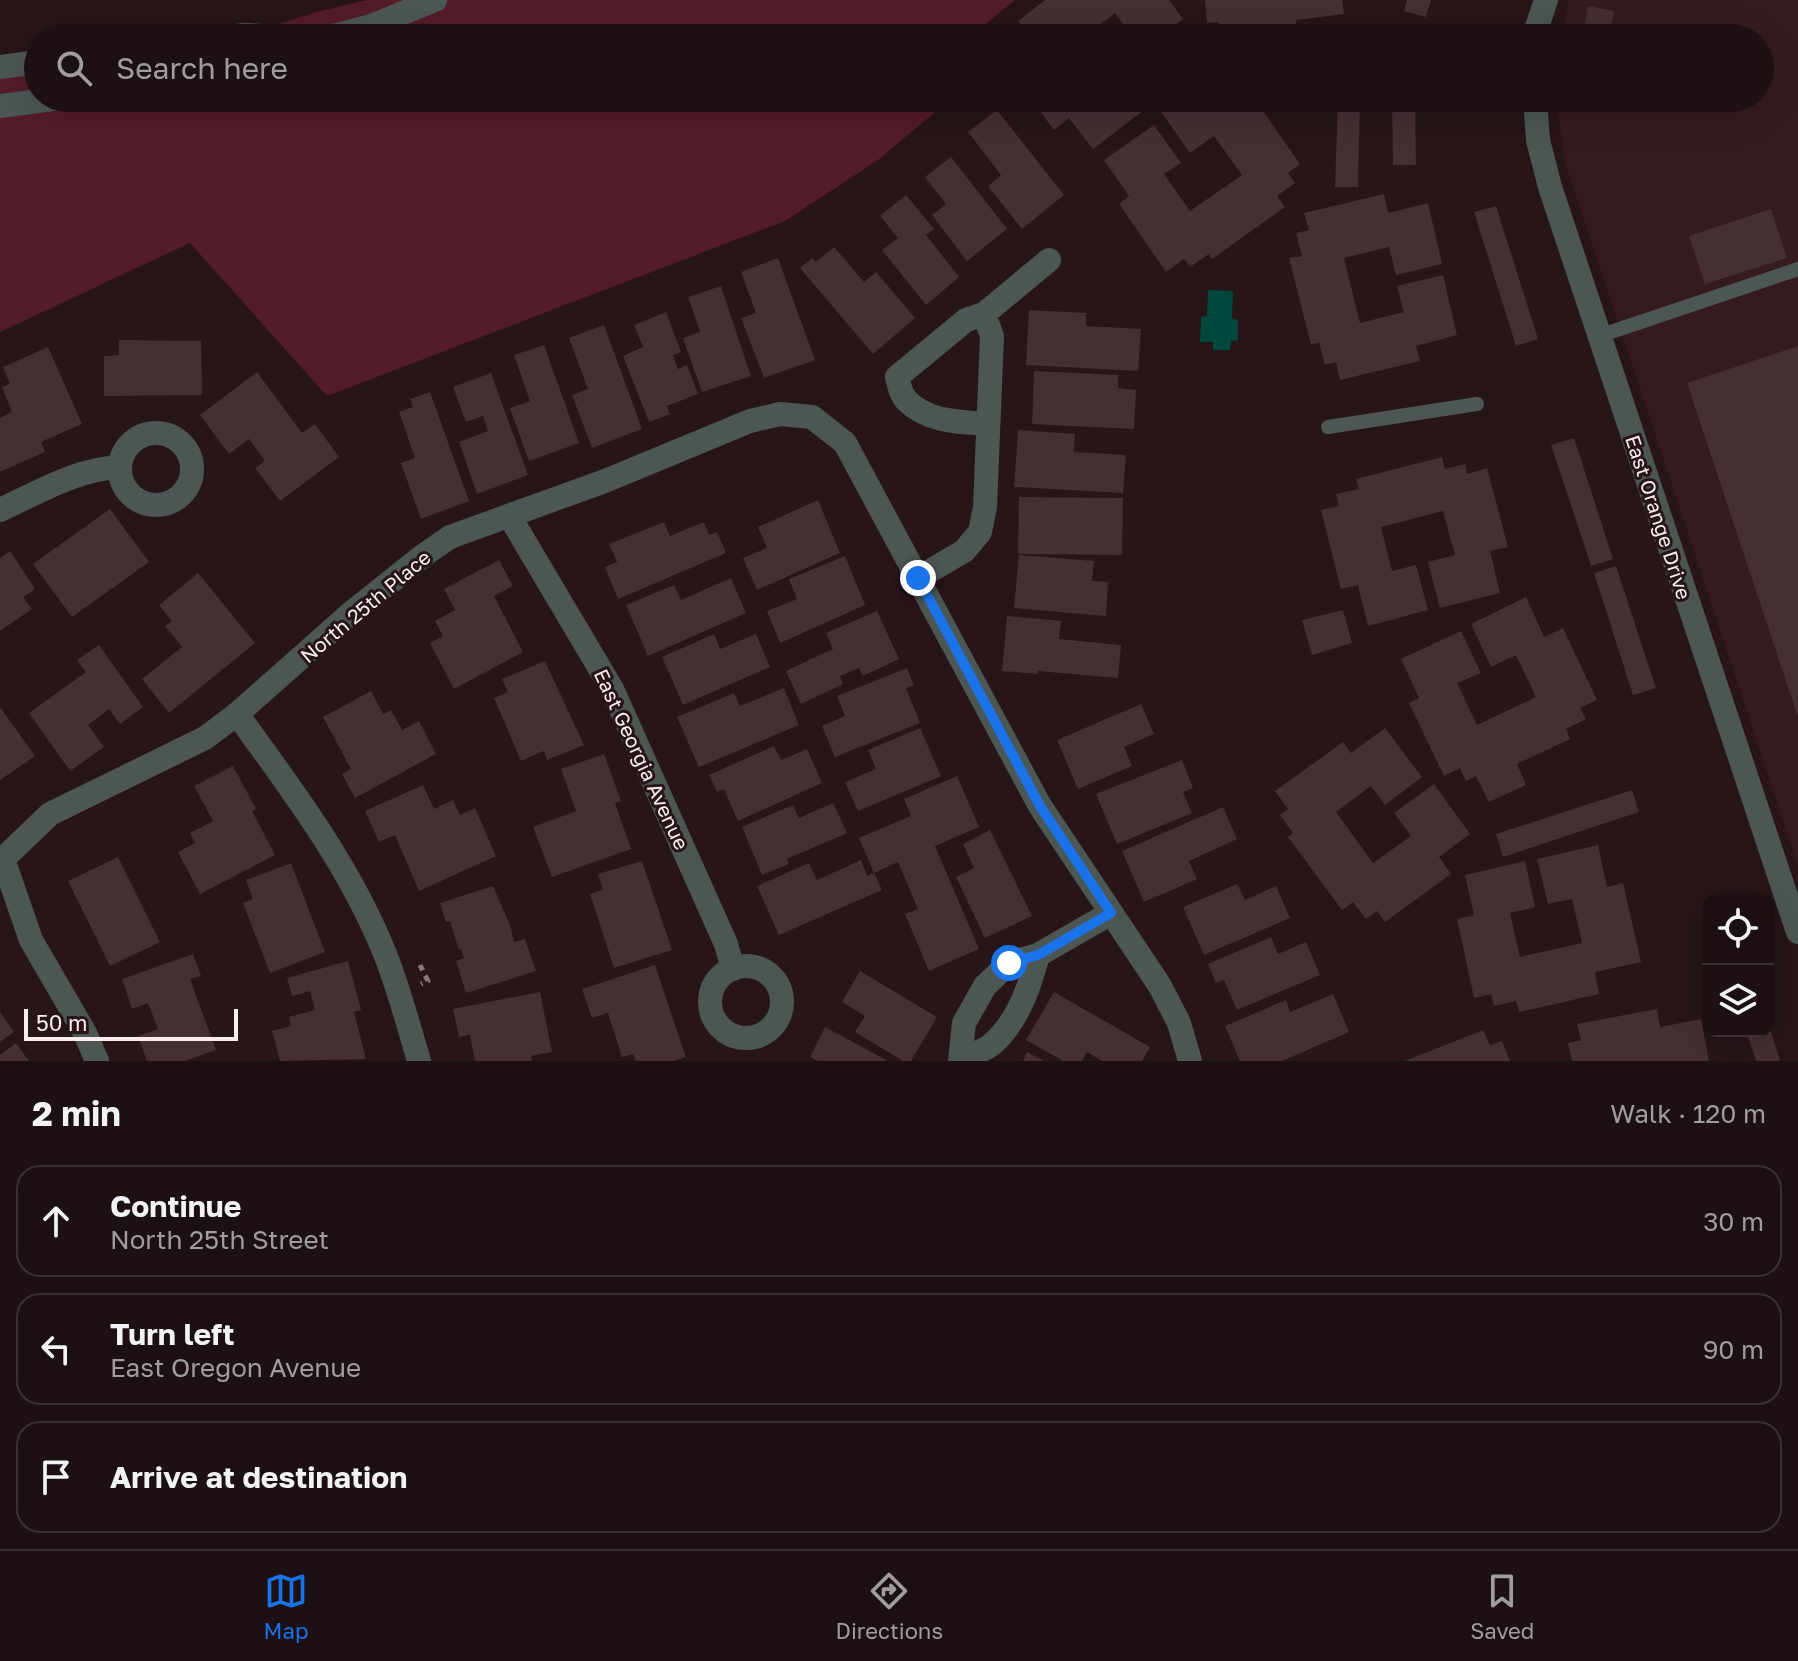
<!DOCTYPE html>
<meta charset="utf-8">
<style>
body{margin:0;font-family:"Golos Text",sans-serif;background:#2a1e20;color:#f1f3f6}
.controls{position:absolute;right:24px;bottom:24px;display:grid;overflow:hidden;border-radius:16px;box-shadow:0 8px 32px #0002}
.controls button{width:72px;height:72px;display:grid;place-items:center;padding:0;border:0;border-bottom:2px solid #3b3032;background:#1d1012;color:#f1f3f6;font:40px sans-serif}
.scale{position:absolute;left:24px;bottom:20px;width:214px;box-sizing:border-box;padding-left:8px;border:4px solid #fbedef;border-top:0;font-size:22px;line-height:28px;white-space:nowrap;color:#fbedef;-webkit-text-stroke:6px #271518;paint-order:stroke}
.stop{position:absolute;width:24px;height:24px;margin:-18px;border:6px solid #1a73e8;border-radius:50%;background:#fff}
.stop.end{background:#1a73e8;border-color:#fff;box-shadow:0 2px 8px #0008}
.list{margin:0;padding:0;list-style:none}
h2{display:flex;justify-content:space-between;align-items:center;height:104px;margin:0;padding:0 32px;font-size:34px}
h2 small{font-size:26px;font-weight:400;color:#a09d9f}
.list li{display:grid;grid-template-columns:52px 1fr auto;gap:24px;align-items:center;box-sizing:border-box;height:112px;margin:0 16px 16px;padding:0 16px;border:2px solid #3b3032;border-radius:24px}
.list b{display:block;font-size:30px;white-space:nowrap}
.list p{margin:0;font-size:26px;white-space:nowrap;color:#a09d9f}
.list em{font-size:26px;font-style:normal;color:#a09d9f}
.icon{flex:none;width:44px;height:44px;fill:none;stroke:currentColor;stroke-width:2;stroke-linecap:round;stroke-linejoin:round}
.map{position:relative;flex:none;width:1798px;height:1061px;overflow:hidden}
.search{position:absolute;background:#1d1012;box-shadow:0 8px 32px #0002;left:24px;right:24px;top:24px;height:88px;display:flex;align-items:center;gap:20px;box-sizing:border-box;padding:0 28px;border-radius:44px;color:#a09d9f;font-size:30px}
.sheet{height:488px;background:#1d1012}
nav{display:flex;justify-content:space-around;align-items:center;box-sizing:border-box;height:112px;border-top:2px solid #3b3032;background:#1d1012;font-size:22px;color:#a09d9f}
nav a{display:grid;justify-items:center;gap:4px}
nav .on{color:#1a73e8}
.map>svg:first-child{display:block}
</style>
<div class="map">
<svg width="1798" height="1061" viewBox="0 0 1798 1061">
<rect width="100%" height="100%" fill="#271518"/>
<!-- built -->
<polygon fill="#351b20" points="1569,0 1798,0 1798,865 1564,160 1557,98 1760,98 1760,38 1561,38"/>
<!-- green -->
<g fill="#541b29">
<polygon points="367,0 1015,0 969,38 235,38 316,12"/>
<polygon points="38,72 38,98 952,98 878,160 785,221 327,396 190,243 0,332 0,77"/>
</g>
<!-- water -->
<polygon fill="#00473c" points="1208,290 1233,291 1232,319 1238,320 1238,340 1231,341 1230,350 1213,350 1213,342 1200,342 1201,317 1207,316"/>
<!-- building -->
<g fill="#442f33">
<polygon points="1045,0 1169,0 1183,19 1176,24 1186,38 1133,38 1115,13 1082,38 1015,38 1025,30 1018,21"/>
<polygon points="1205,0 1342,0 1344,14 1296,20 1297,32 1251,38 1221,38 1219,22 1207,23"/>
<polygon points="1407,0 1431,0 1426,17 1404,11"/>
<polygon points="1588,6 1614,11 1609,38 1583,33"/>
<polygon points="1030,98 1135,98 1144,110 1093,149 1069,118 1054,130"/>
<polygon points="1184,98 1229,98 1236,107 1254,98 1300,164 1288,173 1295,183 1277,196 1285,207 1212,259 1209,254 1190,267 1184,259 1166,272 1119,204 1129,196 1104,160 1154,125 1181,163 1164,174 1190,211 1242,175 1214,136 1190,153 1162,113"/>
<polygon points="1338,98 1360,98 1358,187 1335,187"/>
<polygon points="1392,98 1415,98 1416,165 1393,165"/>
<polygon points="997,110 1064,195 1022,229 988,186 1001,175 968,132"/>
<polygon points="951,157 1007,229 967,261 932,215 946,204 925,177"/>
<polygon points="1384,194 1388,213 1428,203 1442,264 1396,275 1389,247 1344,258 1360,323 1404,312 1397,286 1443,275 1457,335 1416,346 1420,361 1340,380 1336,362 1325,365 1319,342 1311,345 1289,258 1302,256 1296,233 1309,230 1304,213"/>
<polygon points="906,195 934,229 926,235 959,277 926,305 882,250 898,238 880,216"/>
<polygon points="1496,206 1538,339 1516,346 1474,212"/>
<polygon points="1771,209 1787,258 1705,284 1689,236"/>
<polygon points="834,247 864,282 876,272 915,318 873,354 800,268 812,258 816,262"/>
<polygon points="778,258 815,360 764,378 741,318 756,313 741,272"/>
<polygon points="721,286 751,376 702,392 683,338 700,332 688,297"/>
<polygon points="1029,310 1086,313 1086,326 1141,329 1138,371 1026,365"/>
<polygon points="666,312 681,352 673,355 678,369 687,365 698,394 667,406 670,414 649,422 623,356 643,347 634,325"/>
<polygon points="604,325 642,429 592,448 572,395 588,389 569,338"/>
<polygon points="119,340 201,341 202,395 104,396 104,356 119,355"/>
<polygon points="544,345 579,443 529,461 510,408 530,401 514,355"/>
<polygon points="1798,346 1798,714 1797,714 1687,383"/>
<polygon points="48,347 82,424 41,442 45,452 0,472 0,418 12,412 2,387 10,384 3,367"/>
<polygon points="1034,371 1118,375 1118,388 1136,390 1134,429 1032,424"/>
<polygon points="257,372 302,433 315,424 339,457 280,501 255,468 265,461 249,439 229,454 200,415"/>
<polygon points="491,373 528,475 477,494 459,442 488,431 483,416 466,422 453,387"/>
<polygon points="430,392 469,501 421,519 401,463 415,458 399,412 413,407 410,399"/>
<polygon points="1018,430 1075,434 1074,452 1126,455 1123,493 1014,487"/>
<polygon points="1574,438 1613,559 1591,566 1551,445"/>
<polygon points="1442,457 1445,469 1465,464 1467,474 1487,468 1508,547 1490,551 1500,593 1440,608 1428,562 1455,555 1443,511 1381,527 1392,571 1416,565 1428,610 1368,626 1358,585 1341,589 1321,510 1339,506 1336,494 1359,489 1356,479"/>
<polygon points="1019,497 1123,498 1122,555 1018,554"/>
<polygon points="818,500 840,553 757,590 743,558 767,548 758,527"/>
<polygon points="110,509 149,562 72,617 33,564"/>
<polygon points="664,522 670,536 704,522 709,535 717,532 726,553 618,599 605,567 617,562 609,544"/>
<polygon points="10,551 35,589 23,597 32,609 0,631 0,558"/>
<polygon points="1019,555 1094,561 1092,581 1108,582 1106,616 1014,608"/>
<polygon points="845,556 865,605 780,643 767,611 797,599 789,579"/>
<polygon points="499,560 513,586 494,596 523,652 454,689 430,643 443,636 435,621 455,610 444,589"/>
<polygon points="1616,566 1656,688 1633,695 1594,573"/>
<polygon points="198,573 255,643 169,713 142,679 182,647 165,626 172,621 159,605"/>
<polygon points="731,578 746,613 648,656 626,605 674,585 681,600"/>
<polygon points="1526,597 1544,637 1563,628 1597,700 1580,708 1586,719 1566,729 1570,739 1517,764 1526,785 1489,802 1476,776 1466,781 1460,768 1444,776 1409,703 1419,698 1401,659 1461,631 1481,673 1457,683 1477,725 1536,697 1516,655 1491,667 1471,624"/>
<polygon points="1343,610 1352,643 1312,655 1302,620"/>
<polygon points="877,611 899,659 863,676 859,668 840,676 843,684 801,704 786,671 833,649 826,633"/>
<polygon points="1007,616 1061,621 1059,639 1121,645 1118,678 1038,671 1038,674 1002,671"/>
<polygon points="714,634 720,649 756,634 770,667 683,705 662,657"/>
<polygon points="99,645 143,707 120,724 109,709 88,725 104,747 70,771 29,713 86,672 77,660"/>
<polygon points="545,661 584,745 547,760 544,751 521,761 494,698 508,692 502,679"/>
<polygon points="907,668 914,685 906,688 920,723 835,757 822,726 845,716 837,696"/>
<polygon points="784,688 799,725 699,767 677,717 734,693 740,706"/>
<polygon points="371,691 383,714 391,710 402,730 419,721 436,754 355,798 342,774 351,769 323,717"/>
<polygon points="1141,704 1154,734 1124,747 1132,766 1078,789 1057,740"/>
<polygon points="0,707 35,756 0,780"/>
<polygon points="920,728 941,776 858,811 845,782 876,769 868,750"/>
<polygon points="1385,728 1422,777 1385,805 1371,786 1336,812 1373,863 1411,836 1394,813 1434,784 1470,834 1439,857 1451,874 1385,922 1377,911 1366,919 1353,902 1342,910 1288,837 1293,833 1280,815 1288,809 1275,791 1343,742 1351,753"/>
<polygon points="774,746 781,760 807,749 822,783 738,821 724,789 717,792 709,775"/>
<polygon points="604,754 621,801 615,803 631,849 552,877 533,827 576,811 561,769"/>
<polygon points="1182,760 1193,788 1183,792 1192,813 1117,844 1096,794"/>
<polygon points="233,766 256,809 252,811 275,855 200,894 178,852 195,843 190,833 213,821 194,786"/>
<polygon points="957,776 979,827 935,846 979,949 929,971 905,914 918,909 898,862 874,873 859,838 911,816 904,799"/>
<polygon points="423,785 434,809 453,800 460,815 475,808 496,856 419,891 395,835 379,842 365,811"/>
<polygon points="1632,790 1639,812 1503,857 1496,834"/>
<polygon points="833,803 847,833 787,859 789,864 762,875 742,827 793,805 799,818"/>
<polygon points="1223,807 1237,839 1189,861 1197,879 1144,902 1122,851"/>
<polygon points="990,830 1032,916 985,938 956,877 974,868 963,844"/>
<polygon points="1598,845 1607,887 1623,883 1641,962 1595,972 1599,994 1519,1012 1516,1001 1494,1006 1491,994 1474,998 1457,919 1474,915 1465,875 1525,861 1535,907 1510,913 1520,957 1582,943 1572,899 1548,904 1537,859"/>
<polygon points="118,857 160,942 110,966 68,881"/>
<polygon points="861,860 867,876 874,873 882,890 779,935 757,886 809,863 817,880"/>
<polygon points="642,861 672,950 614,968 590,894 603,890 598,874"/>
<polygon points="291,863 325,952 270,973 243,903 253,899 246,880"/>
<polygon points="1237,884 1245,900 1276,886 1290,918 1204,955 1183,907"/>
<polygon points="493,886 511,928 514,942 525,939 536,971 466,993 456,961 464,958 461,949 459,950 450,921 446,922 440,903"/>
<polygon points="1271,937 1278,954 1306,942 1320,975 1237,1010 1224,980 1216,983 1208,964"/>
<polygon points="193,954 201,976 190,979 216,1050 185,1061 147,1061 138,1036 158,1029 148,1003 132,1009 122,979"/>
<polygon points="348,961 361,1010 354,1012 366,1059 280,1061 272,1031 291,1026 289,1017 315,1010 310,991 292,996 287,978"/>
<polygon points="655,965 686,1057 674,1061 636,1061 633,1054 622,1057 608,1013 592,1018 582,989"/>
<polygon points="860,971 937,1017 911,1061 903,1061 855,1032 865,1016 842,1002"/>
<polygon points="540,992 552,1052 531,1056 532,1061 475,1061 470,1035 459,1037 453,1009"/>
<polygon points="1054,992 1150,1047 1142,1061 1102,1061 1087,1052 1082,1061 1063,1061 1026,1040"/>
<polygon points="1333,994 1349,1032 1282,1061 1240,1061 1225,1026 1286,1000 1290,1012"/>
<polygon points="1657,1009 1660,1027 1701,1019 1709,1061 1572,1061 1568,1043 1581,1040 1577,1024"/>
<polygon points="0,1012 14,1032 0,1042"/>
<polygon points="1769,1025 1780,1061 1756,1061 1746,1031 1768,1031"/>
<polygon points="825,1027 888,1061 818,1061 810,1057"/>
<polygon points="1483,1030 1490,1045 1502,1041 1510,1061 1405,1061"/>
<polygon points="16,1043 29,1061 0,1061 0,1055"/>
<polygon points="1027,1052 1044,1061 1023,1061"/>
</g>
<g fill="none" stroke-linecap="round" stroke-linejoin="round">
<!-- path -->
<polyline stroke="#88787b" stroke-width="5" stroke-dasharray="6 6" stroke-linecap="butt" points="420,965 428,981 421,984"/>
<!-- lane -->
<g stroke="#4c5654" stroke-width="14">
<polyline points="1599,336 1798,269"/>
<polyline points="1328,427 1477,404"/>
</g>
<!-- street -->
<g stroke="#4c5654" stroke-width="24">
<polyline points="223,38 243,35 304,38"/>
<polyline points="325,38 371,26 435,0"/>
<polyline points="1537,38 1537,27 1546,0"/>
<polyline points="0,67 38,62"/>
<polyline points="1535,98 1538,140 1550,187 1798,932"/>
<polyline points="0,106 61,98"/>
<path d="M988 424C960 422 928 422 907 401 901 395 899 385 897 377L966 320 984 314 1049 260"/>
<circle cx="156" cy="469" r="36"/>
<path d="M0 510C39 492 76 469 120 467"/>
<polyline points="510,517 612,689 726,944 733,969"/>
<polyline points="918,578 964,551 980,532 985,507 992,336 984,314"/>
<path d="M237 714C292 790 347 862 383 949 398 985 408 1024 419 1061"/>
<polyline points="3,859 50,814 205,738 237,714 350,614 424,555 450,537 605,481 750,421 780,414 812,417 845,443 1040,806 1160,986 1179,1023 1190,1061"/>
<polyline points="3,859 31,940 85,1033 97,1061"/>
<circle cx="746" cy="1002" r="36"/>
<path d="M962 1059C971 1055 983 1051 991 1045 1018 1022 1029 988 1038 955"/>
<polyline points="960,1061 964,1023 985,986 1009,963 1038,955 1111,913"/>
</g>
</g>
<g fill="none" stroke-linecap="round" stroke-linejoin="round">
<!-- route -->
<polyline stroke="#1a73e8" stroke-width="10" points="918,578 1040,806 1111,913 1038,955 1009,963"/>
</g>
<g text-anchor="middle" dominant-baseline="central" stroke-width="6" stroke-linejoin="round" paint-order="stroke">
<!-- street labels -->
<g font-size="20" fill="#fbedef" stroke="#271518">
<text transform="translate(1659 517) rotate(72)">East Orange Drive</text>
<text transform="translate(365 606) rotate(-40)">North 25th Place</text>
<text transform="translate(642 759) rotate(65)">East Georgia Avenue</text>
</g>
</g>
</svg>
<div class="controls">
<button><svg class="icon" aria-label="locate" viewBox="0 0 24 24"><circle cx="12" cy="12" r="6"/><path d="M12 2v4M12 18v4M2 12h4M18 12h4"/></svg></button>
<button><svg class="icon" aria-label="layers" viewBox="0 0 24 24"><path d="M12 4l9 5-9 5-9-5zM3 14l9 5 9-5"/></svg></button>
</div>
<div class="scale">50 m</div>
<div class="stop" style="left:1009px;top:963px"></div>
<div class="stop end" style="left:918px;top:578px"></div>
<div class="search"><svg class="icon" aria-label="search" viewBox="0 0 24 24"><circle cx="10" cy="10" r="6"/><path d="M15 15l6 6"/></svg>Search here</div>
</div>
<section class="sheet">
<h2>2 min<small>Walk · 120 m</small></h2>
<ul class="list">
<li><svg class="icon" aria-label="ahead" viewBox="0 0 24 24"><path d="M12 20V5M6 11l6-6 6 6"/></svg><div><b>Continue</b><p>North 25th Street</p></div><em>30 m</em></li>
<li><svg class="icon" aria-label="left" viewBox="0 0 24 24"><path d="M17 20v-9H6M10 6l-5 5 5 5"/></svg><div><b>Turn left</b><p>East Oregon Avenue</p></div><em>90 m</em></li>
<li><svg class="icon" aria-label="arrive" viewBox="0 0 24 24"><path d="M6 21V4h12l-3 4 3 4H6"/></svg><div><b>Arrive at destination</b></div></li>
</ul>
</section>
<nav>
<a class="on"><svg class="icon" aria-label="map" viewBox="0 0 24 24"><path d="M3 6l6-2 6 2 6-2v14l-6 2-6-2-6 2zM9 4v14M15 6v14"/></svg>Map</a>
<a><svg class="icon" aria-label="directions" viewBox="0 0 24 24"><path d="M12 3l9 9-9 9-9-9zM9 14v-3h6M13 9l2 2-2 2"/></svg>Directions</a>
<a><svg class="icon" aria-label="saved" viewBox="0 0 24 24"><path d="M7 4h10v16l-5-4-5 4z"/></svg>Saved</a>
</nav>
